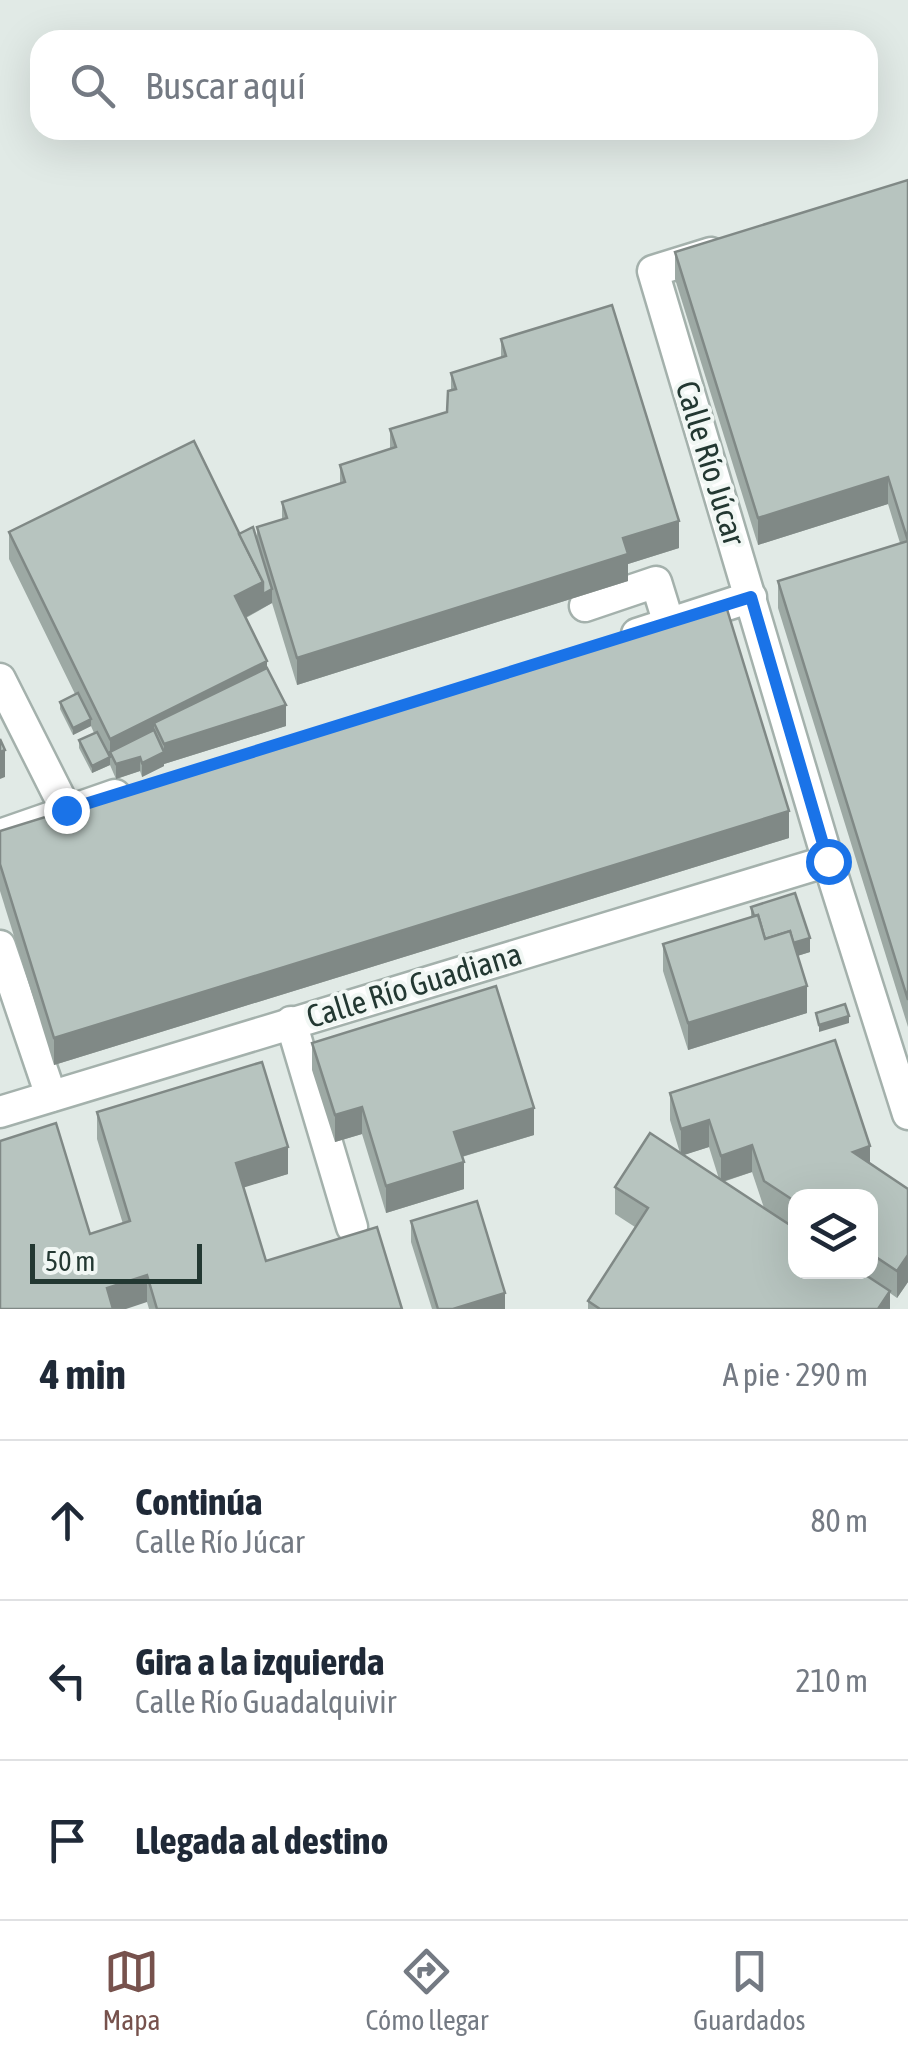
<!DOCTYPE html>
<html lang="es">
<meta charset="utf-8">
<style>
body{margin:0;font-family:"Asap Condensed",sans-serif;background:#f6f6f7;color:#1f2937}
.controls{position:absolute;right:30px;bottom:30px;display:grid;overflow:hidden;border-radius:20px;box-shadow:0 10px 40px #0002}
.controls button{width:90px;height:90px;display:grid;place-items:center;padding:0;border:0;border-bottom:2px solid #e0e1e3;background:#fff;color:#1f2937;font:50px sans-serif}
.scale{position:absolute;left:30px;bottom:25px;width:172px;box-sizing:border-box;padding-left:10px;border:5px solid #233832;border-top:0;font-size:28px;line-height:35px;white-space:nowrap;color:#233832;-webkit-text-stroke:8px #f1f7f4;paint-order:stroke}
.stop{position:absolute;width:30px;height:30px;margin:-22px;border:8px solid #1a73e8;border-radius:50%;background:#fff}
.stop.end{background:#1a73e8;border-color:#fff;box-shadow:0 2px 10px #0008}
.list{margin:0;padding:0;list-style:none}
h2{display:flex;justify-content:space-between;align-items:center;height:130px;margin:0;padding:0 40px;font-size:42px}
h2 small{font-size:32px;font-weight:400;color:#747a83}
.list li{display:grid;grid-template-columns:65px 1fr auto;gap:30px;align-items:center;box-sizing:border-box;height:160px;padding:0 40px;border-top:2px solid #e0e1e3}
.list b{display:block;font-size:38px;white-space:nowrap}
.list p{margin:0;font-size:32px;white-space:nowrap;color:#747a83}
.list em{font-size:32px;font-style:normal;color:#747a83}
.icon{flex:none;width:55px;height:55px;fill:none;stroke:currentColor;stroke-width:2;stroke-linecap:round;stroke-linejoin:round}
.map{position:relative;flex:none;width:908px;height:1309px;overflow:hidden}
.search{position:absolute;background:#fff;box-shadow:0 10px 40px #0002;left:30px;right:30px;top:30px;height:110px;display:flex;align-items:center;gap:25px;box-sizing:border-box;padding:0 35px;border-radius:30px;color:#747a83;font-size:38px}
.sheet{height:610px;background:#fff}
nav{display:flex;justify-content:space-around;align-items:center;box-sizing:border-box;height:140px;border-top:2px solid #e0e1e3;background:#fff;font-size:28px;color:#747a83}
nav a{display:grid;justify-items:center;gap:5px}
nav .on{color:#77524d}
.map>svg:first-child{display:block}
</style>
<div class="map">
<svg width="908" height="1309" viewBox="0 0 908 1309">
<rect width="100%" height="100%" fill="#e1eae6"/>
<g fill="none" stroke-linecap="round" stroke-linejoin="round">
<!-- minor casing -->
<g stroke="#a4b1ac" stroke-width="35">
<g id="minor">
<polyline points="711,253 653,271 828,861 908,1114"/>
<polyline points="585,606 656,582 669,624"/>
<polyline points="637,634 751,597"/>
<polyline points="0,679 66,810"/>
<polyline points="0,835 115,795"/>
<polyline points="0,946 51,1096"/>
<polyline points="291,1022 352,1227"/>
<polyline points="0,1112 828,861"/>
</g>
</g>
<!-- minor -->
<use href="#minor" stroke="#fff" stroke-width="30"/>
</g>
<!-- wall -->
<g fill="#9da9a4" fill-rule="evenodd">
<polygon points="908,180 908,1027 778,608 778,581 900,543 888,504 758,545 675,279 675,252"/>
<polygon points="501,339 679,548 628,564 628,581 297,685 272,603 246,618 267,668 286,726 164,764 164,766 142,777 140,771 116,779 110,765 92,773 79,748 79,740 94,733 91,726 73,735 60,709 60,702 75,694 9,559 9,532 239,534 257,539 257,527 282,519 282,502 340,483 340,465 390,449 390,429 447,412 451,390 451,373 501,358"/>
<polygon points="0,831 789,838 54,1065 0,891"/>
<polygon points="751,907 810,952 797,956 807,1013 688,1050 663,971 663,944 751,917"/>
<polygon points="312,1043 534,1135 462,1157 464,1189 386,1213 362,1134 335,1142 312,1070"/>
<path d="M670 1093 870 1163 908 1189V1282L897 1298 890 1293V1309H588V1301L635 1227 615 1214V1187L680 1153 670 1120ZM709 1147 719 1179 683 1155ZM752 1172 764 1208 723 1182ZM796 1196H870V1272H796Z"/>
<polygon points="97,1112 288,1174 243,1187 266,1261 402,1309 149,1309 147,1302 90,1234 123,1224 97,1139"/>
<polygon points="411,1221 505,1309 432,1309 411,1242"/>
</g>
<!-- shaded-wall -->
<g fill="#808986">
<polygon points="888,477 888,504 758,545 758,518"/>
<polygon points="679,521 679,548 628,564 628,581 297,685 297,658 623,538"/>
<polygon points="263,582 272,589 272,603 235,623 235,596"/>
<polygon points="267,661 267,688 154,723 154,744 110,752 110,739"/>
<polygon points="286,705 286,726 164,764 164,766 142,777 142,763 164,752 164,744"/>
<polygon points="91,719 91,726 73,735 73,728"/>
<polygon points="5,750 5,777 0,779 0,752"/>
<polygon points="110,757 110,765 92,773 92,766"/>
<polygon points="140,757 140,771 116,779 116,764"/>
<polygon points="789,811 789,838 54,1065 54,1038"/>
<polygon points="810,938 810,952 765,966 765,952"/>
<polygon points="807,986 807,1013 688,1050 688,1023"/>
<polygon points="849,1016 849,1023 819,1032 819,1025"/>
<polygon points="362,1107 362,1134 335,1142 335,1115"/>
<polygon points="534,1108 534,1135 454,1159 454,1132"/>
<polygon points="709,1120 709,1147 681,1156 681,1129"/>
<polygon points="752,1145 752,1172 721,1182 721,1156"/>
<polygon points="870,1146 870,1173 853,1152"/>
<polygon points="288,1147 288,1174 236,1190 236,1163"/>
<polygon points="464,1162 464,1189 386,1213 386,1186"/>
<polygon points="908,1255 908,1282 897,1298 897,1271"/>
<polygon points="147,1275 147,1302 126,1309 107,1309 107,1288"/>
<polygon points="890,1291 890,1309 878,1309"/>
<polygon points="505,1293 505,1309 453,1309"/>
</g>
<!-- building -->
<g fill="#b7c4bf" stroke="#808986" stroke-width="2.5">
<polygon points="908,180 908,1000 778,581 908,541 888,477 758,518 675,252"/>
<polygon points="612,305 679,521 623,538 628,554 297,658 257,527 287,518 282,502 345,482 340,465 396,447 390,429 447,412 448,391 456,389 451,373 506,356 501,339"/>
<polygon points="194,441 263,582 235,596 267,661 110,739 9,532"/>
<polygon points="253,527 272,589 263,594 263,582 239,534"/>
<polygon points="726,606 789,811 54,1038 0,864 0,831"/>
<polygon points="267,668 286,705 164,744 154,723"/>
<polygon points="78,693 91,719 73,728 60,702"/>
<polygon points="154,730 164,752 142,763 140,757 116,764 110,752"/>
<polygon points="97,732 110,757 92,766 79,740"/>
<polygon points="0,739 5,750 0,752"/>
<polygon points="795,893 810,938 793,943 790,931 765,939 758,915 754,916 751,907"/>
<polygon points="758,915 765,939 790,931 807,986 688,1023 663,944"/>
<polygon points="496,986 534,1108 454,1132 464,1162 386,1186 362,1107 335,1115 312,1043"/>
<polygon points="845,1004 849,1016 819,1025 816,1013"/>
<polygon points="835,1040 870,1146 853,1152 908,1189 908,1255 897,1271 870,1253 870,1196 796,1196 796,1202 764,1181 752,1145 721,1156 709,1120 681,1129 670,1093"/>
<polygon points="262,1062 288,1147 236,1163 266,1261 377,1227 402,1309 157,1309 147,1275 107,1288 113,1309 0,1309 0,1141 56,1123 90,1234 130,1221 97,1112"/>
<polygon points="650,1133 796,1229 796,1272 861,1272 890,1291 878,1309 600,1309 588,1301 648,1208 615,1187"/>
<polygon points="477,1201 505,1293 453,1309 438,1309 411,1221"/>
</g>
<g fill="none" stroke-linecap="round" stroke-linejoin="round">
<!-- route -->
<polyline stroke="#1a73e8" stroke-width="12" points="66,810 751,597 828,861"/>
</g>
<g text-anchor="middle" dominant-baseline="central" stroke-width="8" stroke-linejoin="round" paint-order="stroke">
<!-- street labels -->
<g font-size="32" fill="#233832" stroke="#f1f7f4">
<text transform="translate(711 463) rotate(73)">Calle Río Júcar</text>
<text transform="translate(414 985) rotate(-17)">Calle Río Guadiana</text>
</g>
</g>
</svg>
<div class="controls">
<button><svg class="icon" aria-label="layers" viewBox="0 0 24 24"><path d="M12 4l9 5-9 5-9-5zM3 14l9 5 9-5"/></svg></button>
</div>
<div class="scale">50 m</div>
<div class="stop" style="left:828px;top:861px"></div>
<div class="stop end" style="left:66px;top:810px"></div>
<div class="search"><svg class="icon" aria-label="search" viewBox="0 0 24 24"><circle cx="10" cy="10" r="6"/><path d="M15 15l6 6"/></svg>Buscar aquí</div>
</div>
<section class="sheet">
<h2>4 min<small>A pie · 290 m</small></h2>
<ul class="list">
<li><svg class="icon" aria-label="ahead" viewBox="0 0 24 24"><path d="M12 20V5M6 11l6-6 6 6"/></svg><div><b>Continúa</b><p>Calle Río Júcar</p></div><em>80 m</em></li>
<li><svg class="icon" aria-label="left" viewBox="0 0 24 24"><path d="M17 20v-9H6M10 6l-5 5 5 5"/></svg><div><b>Gira a la izquierda</b><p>Calle Río Guadalquivir</p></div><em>210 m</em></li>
<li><svg class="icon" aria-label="arrive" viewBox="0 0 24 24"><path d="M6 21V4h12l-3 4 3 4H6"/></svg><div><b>Llegada al destino</b></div></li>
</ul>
</section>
<nav>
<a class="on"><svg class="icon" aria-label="map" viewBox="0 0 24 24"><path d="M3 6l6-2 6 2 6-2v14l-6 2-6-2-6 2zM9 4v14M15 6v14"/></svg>Mapa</a>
<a><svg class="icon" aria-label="directions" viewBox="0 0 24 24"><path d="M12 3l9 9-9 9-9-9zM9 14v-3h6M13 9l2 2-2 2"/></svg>Cómo llegar</a>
<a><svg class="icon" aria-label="saved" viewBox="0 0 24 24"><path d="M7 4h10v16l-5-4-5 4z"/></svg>Guardados</a>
</nav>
